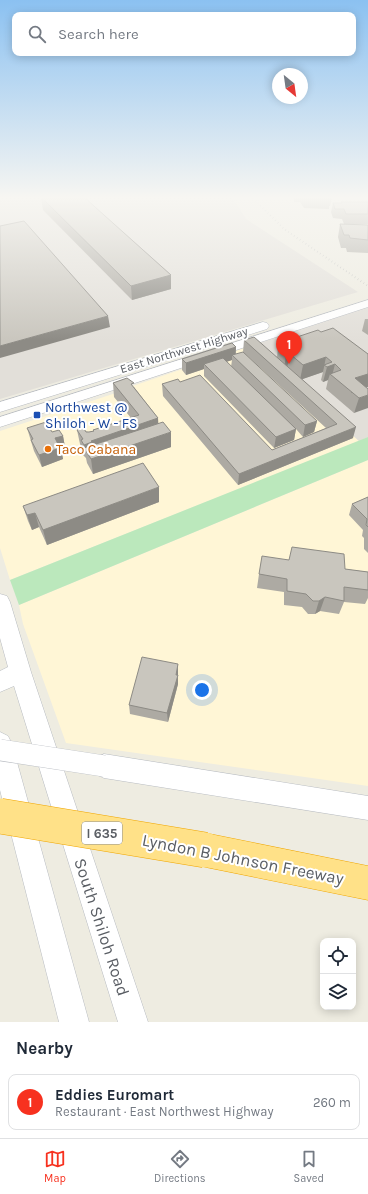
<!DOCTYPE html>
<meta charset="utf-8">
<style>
body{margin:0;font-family:Karla,sans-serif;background:#f2f2f3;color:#1f2937}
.controls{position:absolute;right:12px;bottom:12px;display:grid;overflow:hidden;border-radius:8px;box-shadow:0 2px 10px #0003}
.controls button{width:36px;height:36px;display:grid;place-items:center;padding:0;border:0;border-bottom:1px solid #e0e1e3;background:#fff;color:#1f2937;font:20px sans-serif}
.compass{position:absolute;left:272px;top:68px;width:36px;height:36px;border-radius:50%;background:#fff;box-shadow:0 2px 10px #0003;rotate:151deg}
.you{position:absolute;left:202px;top:690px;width:14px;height:14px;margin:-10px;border:3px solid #fff;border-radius:50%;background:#1a73e8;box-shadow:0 0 0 6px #1a73e833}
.badge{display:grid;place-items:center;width:26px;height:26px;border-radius:50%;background:#f7311f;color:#fff;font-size:13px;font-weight:700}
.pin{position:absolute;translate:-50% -33px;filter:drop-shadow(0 1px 2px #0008)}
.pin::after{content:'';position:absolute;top:21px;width:14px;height:12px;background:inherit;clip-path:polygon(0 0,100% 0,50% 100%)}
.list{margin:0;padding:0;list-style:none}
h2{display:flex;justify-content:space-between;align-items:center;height:52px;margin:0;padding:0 16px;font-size:17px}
h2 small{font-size:13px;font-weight:400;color:#747a83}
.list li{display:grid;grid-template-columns:26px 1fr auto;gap:12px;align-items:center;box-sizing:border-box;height:56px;margin:0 8px 8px;padding:0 8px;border:1px solid #e0e1e3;border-radius:8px}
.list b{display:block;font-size:15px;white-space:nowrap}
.list p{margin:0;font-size:13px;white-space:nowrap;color:#747a83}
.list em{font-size:13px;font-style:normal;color:#747a83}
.icon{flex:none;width:22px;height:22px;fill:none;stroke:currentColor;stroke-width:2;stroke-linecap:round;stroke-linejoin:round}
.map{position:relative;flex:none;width:368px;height:1022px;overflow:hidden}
.search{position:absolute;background:#fff;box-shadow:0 2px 10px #0003;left:12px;right:12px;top:12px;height:44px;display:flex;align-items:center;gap:10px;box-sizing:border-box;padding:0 14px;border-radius:8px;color:#747a83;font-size:15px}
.sheet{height:116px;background:#fff}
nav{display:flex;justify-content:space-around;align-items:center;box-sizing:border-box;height:56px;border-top:1px solid #e0e1e3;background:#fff;font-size:11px;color:#747a83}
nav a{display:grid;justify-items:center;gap:2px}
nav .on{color:#f7311f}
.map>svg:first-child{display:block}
</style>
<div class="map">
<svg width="368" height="1022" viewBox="0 0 368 1022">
<rect width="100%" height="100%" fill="#eeece1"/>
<!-- commercial -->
<g fill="#fff6d6">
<polygon points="253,345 359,441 10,580 0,548 0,431 128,389 127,388"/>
<polygon points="368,460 368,786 66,743 23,624 19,605"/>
</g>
<!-- industrial -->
<g fill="#e2dfd9">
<polygon points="0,198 233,198 246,219 358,292 0,399"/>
<polygon points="368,306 368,437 359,441 253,345"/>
</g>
<!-- green -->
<polygon fill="#bbe8bc" points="368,437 368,460 19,605 10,580"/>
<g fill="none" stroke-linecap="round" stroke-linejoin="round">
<!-- secondary casing -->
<g stroke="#b7bbc1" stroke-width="1">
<g id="secondary">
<polygon points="368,300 368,307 0,427 0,417"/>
<polygon points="263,322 267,323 269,326 267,329 0,412 0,402"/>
<polygon points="0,594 7,596 10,602 31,672 148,1022 118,1022 14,686 0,692 0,671 8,667 0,638"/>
<polygon points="0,732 8,736 12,744 89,1022 59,1022 0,790"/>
<polygon points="104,754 368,796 368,820 104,778 96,774 92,766 96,758"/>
</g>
</g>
<!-- highway casing -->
<g stroke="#f0a600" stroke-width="1">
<polygon id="highway" points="205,833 368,866 368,900 205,867 193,862 188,850 193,838"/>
</g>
<!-- secondary -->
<use href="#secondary" fill="#fff" fill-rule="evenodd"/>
<!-- highway -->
<use href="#highway" fill="#ffe188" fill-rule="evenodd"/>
<!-- rail -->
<polyline stroke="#b5b6b7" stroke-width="2" stroke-dasharray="0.5 3" stroke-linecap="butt" points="253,198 284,229 368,286"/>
<!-- secondary-bridge casing -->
<g stroke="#b7bbc1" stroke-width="22" stroke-linecap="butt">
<polyline id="secondary-bridge" points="0,750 104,766"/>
</g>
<!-- highway-bridge casing -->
<g stroke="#f0a600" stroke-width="36" stroke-linecap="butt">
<polyline id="highway-bridge" points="0,816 205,850"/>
</g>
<!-- secondary-bridge -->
<use href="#secondary-bridge" stroke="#fff" stroke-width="21"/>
<!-- highway-bridge -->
<use href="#highway-bridge" stroke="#ffe188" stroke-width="35"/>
</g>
<!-- wall -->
<g fill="#adaaa3" fill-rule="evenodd">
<polygon points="41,198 85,198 171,275 171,289 132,300 43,210"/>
<polygon points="294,198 332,198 330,206 329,206 329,209 304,208 300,202 294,202"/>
<polygon points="341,202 368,202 368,224 344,224 342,219 333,218 331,212 333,203 341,203"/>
<polygon points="340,224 368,225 368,253 347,252 346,248 341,248 338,237"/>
<polygon points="365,319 368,319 368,335 362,331"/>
<polygon points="321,332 368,354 368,387 366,387 354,413 326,389 328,380 323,382 321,380 323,372 302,379 353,438 238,485 163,396 162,384 180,382 272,450 326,428 243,352 244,340 277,357 278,348 284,346 285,344 287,343 288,340"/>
<path d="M236 347V354L317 421 314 432 303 437 296 429 294 440 274 448 204 376V369L186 375 182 370V359ZM232 360 231 367 226 362Z"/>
<polygon points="113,383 134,387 158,418 158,423 171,447 93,474 87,463 86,458 83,455 82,448 80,444 77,430 89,432 93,431 93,430 131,418 114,397"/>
<polygon points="27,428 52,432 63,436 65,447 61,449 63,459 42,467 34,451"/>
<polygon points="368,497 368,553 364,549 364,538 362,536 363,530 349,515 352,504"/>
<polygon points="159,502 47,545 39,527 32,530 28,521 23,506"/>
<polygon points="345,569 368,572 368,598 365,604 344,602 339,614 320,611 315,614 308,614 302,607 284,605 284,592 257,588 259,574"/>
<polygon points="178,664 178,684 168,722 130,714 129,705"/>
</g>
<!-- shaded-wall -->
<g fill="#8d8b85">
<polygon points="171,275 171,289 132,300 131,286"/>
<polygon points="108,316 110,327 0,358 0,346"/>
<polygon points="236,347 235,358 232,355 232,360 207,368 204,364 204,369 186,375 186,363"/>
<polygon points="290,354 287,368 284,370 286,355"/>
<polygon points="326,357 323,372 300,380 303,365"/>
<polygon points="335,364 332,376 330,374 328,380 323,382 327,367"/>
<polygon points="368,374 368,387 351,393 355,378"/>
<polygon points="368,395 368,408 354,413 359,398"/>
<polygon points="158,418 159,433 85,450 84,445 91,441"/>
<polygon points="317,421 314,432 303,437 305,425"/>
<polygon points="356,427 353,438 238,485 239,474"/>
<polygon points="296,429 294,440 274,448 276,437"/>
<polygon points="171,432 171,447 93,474 91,459"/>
<polygon points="63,436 65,447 61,449 63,459 42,467 39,455 55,438"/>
<polygon points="159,487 159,502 47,545 43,530"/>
<polygon points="35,513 39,527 32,530 27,515"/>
<polygon points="325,597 320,611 315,614 319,601"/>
<polygon points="178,664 178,684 168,722 167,713"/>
</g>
<!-- building -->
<g fill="#c9c6be" stroke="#8d8b85">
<polygon points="42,198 85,198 171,275 131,286"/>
<polygon points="341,202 368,202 368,214 346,214 344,209 335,209 333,203 342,203"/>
<polygon points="24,221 108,316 0,346 0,226"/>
<polygon points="340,224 368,225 368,240 350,238 349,235 344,235"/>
<polygon points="333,328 368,354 368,374 355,378 368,389 368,395 359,398 330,374 341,370 335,364 327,367 324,365 332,362 326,357 303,365 290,354 286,355 278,348 286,346 285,344 290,342 293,343 288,340 318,330 321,332"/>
<polygon points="254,337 356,427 239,474 162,384 178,379 180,382 200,375 272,450 337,424 244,340"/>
<polygon points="232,343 236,347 186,363 182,359"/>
<polygon points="243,352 317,421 305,425 232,355"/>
<polygon points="223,358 296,429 276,437 204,364"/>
<polygon points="127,378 134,383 131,384 158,418 91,441 92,442 84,445 81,440 83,439 77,430 83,427 86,432 89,432 94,431 93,430 139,415 113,383"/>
<polygon points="46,422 52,432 59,430 63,436 55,438 60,448 39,455 31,440 33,439 27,428"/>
<polygon points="163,422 171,432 91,459 84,448"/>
<polygon points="143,463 159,487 43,530 35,513 27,515 23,506"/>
<polygon points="368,497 368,527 366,525 367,519 352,504"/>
<polygon points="292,547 344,554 345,569 368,572 368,590 344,587 344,601 325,597 319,601 313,601 306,594 287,591 287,579 259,574 262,556 289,560"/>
<polygon points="142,657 178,664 176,675 178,675 167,713 129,705"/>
</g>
<!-- sky -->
<linearGradient id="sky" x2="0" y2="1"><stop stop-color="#8bc1f1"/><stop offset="0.58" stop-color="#f7f6f2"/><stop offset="1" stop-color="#f7f6f2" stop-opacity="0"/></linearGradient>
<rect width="368" height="341" fill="url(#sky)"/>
<!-- markers -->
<rect fill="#1a4fb4" stroke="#fff" stroke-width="1.5" x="33" y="411" width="8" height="8" rx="2"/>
<circle fill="#e8710a" stroke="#fff" stroke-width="1.5" cx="48" cy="449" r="4"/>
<g text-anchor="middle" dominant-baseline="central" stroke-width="4" stroke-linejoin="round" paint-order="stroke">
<!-- far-street labels -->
<g font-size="12" fill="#5a5e64" stroke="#fff">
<text transform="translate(184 350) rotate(-17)">East Northwest Highway</text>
</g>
<!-- shield labels -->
<rect fill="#fff" stroke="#8c8e92" stroke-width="1" x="82" y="822" width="40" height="22" rx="3"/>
<g font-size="13" font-weight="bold" fill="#5a5e64">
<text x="102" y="833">I 635</text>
</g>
<!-- transit labels -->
<g font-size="14" fill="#164399" stroke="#fff" text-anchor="start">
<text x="45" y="407">Northwest @<tspan x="45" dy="16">Shiloh - W - FS</tspan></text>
</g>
<!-- food labels -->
<g font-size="14" fill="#c56008" stroke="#fff" text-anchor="start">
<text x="56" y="449">Taco Cabana</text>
</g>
<!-- near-street labels -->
<g font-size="17" fill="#5a5e64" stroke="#fff">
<text transform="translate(243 859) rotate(11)">Lyndon B Johnson Freeway</text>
<text transform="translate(102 927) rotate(72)">South Shiloh Road</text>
</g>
</g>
</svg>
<div class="controls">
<button><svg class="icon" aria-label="locate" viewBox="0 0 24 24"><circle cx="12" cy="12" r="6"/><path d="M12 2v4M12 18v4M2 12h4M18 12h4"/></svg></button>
<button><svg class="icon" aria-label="layers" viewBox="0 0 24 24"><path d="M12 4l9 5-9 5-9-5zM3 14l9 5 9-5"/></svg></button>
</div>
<svg class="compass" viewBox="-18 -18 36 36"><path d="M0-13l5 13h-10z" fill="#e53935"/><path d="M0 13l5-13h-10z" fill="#747a83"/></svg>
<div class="you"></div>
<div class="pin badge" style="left:289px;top:364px">1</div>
<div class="search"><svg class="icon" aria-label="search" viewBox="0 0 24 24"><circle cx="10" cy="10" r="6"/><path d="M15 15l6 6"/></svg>Search here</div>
</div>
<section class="sheet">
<h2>Nearby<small></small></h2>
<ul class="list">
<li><span class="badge">1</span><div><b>Eddies Euromart</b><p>Restaurant · East Northwest Highway</p></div><em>260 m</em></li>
</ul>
</section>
<nav>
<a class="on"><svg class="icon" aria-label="map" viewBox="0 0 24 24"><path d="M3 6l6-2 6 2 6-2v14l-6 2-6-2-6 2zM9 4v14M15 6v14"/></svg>Map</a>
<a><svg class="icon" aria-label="directions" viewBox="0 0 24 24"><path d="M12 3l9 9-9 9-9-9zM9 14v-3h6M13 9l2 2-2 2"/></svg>Directions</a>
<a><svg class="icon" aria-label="saved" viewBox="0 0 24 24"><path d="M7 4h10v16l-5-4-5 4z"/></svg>Saved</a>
</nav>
